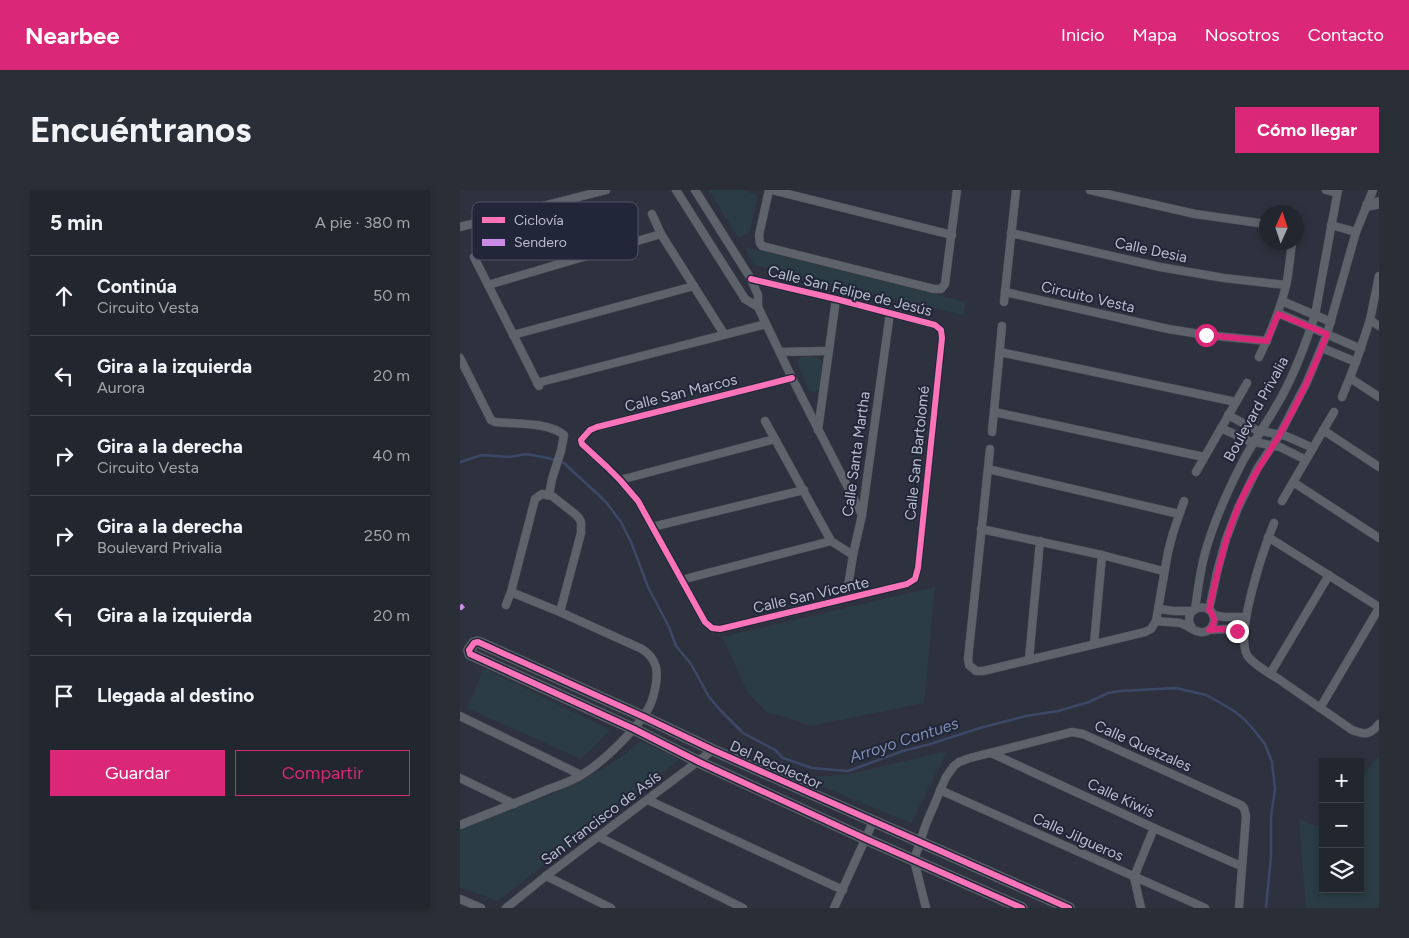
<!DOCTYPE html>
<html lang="es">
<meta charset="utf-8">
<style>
body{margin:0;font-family:Figtree,sans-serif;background:#2a2e36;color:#f1f3f6}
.controls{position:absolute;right:15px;bottom:15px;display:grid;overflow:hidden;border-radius:0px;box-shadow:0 2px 8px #0003}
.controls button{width:45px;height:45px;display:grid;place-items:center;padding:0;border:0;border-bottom:1px solid #3f434a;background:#22262e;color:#f1f3f6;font:25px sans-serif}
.compass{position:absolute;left:799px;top:15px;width:45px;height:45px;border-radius:50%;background:#22262e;box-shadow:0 2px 8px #0003;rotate:3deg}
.stop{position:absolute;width:15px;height:15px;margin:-11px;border:4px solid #db2777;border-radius:50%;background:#fff}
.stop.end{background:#db2777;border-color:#fff;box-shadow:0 1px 5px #0008}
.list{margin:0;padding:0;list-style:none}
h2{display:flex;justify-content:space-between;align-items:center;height:65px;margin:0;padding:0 20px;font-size:21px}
h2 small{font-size:16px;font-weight:400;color:#a2a5aa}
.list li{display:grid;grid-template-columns:32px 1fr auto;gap:15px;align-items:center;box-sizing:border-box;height:80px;padding:0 20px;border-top:1px solid #3f434a}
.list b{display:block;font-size:19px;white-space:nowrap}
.list p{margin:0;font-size:16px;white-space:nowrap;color:#a2a5aa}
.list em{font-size:16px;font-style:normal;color:#a2a5aa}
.actions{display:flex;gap:10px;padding:15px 20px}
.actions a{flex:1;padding:11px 0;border:1px solid #db2777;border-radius:0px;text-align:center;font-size:18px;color:#db2777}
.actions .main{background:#db2777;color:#fff}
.icon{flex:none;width:28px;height:28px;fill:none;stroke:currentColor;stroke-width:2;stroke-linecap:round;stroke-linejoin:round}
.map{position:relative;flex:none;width:919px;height:718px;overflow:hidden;border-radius:0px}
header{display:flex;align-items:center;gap:30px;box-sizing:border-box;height:70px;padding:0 25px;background:#db2777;color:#fff}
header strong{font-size:24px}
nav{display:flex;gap:28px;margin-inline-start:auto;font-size:18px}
.intro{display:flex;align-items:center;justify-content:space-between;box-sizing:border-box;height:120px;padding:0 30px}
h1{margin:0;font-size:35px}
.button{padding:12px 22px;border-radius:0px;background:#db2777;color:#fff;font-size:18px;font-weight:700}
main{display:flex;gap:30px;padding:0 30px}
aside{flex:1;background:#22262e;border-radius:0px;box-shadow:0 2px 8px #0003}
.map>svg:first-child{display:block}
</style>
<header>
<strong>Nearbee</strong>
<nav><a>Inicio</a><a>Mapa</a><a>Nosotros</a><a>Contacto</a></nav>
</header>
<div class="intro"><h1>Encuéntranos</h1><a class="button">Cómo llegar</a></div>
<main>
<aside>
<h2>5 min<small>A pie · 380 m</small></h2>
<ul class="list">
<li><svg class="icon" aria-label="ahead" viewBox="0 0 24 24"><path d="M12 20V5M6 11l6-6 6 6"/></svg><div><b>Continúa</b><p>Circuito Vesta</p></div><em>50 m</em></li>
<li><svg class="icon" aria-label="left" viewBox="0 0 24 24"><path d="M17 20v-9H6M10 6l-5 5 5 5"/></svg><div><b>Gira a la izquierda</b><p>Aurora</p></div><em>20 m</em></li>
<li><svg class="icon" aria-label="right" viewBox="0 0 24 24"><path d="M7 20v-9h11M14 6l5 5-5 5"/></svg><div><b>Gira a la derecha</b><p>Circuito Vesta</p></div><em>40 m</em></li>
<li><svg class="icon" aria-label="right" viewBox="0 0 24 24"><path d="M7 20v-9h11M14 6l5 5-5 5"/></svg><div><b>Gira a la derecha</b><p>Boulevard Privalia</p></div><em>250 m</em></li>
<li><svg class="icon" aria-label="left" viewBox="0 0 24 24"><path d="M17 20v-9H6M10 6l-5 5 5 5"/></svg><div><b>Gira a la izquierda</b></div><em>20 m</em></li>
<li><svg class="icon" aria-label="arrive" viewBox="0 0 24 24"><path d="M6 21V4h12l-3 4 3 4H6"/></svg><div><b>Llegada al destino</b></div></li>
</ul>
<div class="actions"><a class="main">Guardar</a><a>Compartir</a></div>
</aside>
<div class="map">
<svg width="919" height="718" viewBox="0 0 919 718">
<rect width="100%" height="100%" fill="#2e323e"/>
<!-- green -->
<g fill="#2b3c44">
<polygon points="249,0 282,0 298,5 289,43 278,48"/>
<polygon points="285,57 506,112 503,125 294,75"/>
<polygon points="349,166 358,168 362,172 360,199 355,202 349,201 337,172 342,167"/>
<polygon points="475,397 464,513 350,536 326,527 308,523 288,503 262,447"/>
<polygon points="24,478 150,540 121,569 7,518"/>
<path d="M180 551 220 569 38 711 0 697V639C55 618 114 600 162 566 169 562 174 556 180 551Z"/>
<polygon points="487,561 451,633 342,588 390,584"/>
<polygon points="919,566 919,718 846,718 839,628 857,637 863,631 863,699 900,699 900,588"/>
</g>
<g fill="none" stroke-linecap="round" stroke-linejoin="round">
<!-- stream -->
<polyline stroke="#3d4869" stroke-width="2.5" points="0,272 22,265 50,267 66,264 88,268 104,273 146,312 161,332 171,352 188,397 209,437 216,456 231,474 249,507 260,520 283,543 315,560 323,568 352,578 388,581 443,561 467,555 520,538 566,526 598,521 629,512 648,503 661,501 716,498 746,505 759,512 774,521 784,529 794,540 805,554 812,572 815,599 811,627 811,666 806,718"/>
<!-- street casing -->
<g stroke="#4b4e57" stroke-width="9">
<g id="street">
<polyline points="216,0 285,109 298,117"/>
<polyline points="235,0 291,89 298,105 298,117 332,188 402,325"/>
<polyline points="309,0 299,45 300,53 302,56 474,99 481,99 485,94 497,0"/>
<polyline points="312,0 492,45"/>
<polyline points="630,0 735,24 806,34"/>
<polyline points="866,0 877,3"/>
<polyline points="192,24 201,44 264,144"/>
<polyline points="871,35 896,42"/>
<polyline points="0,37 146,0"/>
<polyline points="551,43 700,77 764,88 826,95"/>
<polyline points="14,67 79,196"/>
<polyline points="291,89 376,109 475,135 481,140 482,148 458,378 455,389 447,394 260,439 252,438 245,432 178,311 160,290 147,277 122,254 121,250 130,240 137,237 332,188"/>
<polyline points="28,95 201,44"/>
<polyline points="545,102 708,139 746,145 807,151"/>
<polyline points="822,111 871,132"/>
<polyline points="544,112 556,0"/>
<polyline points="818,123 901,159"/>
<polyline points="910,130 919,136"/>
<polyline points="53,145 234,96"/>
<polyline points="862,158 896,172"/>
<polyline points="320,162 368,161"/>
<polyline points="540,162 776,212"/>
<path d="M799 167C810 144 820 120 826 96 829 82 830 67 832 52"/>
<path d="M0 168 31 230 35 232C55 234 88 232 104 245L101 261 92 289 89 305"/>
<polyline points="890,188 919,207"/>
<polyline points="77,193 306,134"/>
<polyline points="882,207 896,172 910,130 919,86"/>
<polyline points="534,222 744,267"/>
<polyline points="768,225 796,240 826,246 853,258"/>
<polyline points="305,231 371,351 393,365"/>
<polyline points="761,238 789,251 820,257 846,270"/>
<polyline points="358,240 376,109"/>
<polyline points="863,240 919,277"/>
<polyline points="532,242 542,136"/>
<polyline points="530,259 508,469 509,475 516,481 523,481 685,442 691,439 696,431 708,362 713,343 724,311"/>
<polyline points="528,279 719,324"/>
<polyline points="736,282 787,193"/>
<polyline points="160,290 315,249"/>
<polyline points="833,292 919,348"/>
<polyline points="822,311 874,222"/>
<path d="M814 333C804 358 775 442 787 465 792 474 811 484 820 490 844 507 868 523 892 540 905 545 910 545 919 534"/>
<polyline points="192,337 344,300"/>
<polyline points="521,339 642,365 703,381"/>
<polyline points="808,347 919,417"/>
<polyline points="221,390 371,351"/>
<polyline points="386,409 393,365 402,325 430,123"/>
<polyline points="46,415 51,402 75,309 82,304 92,306 115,324 119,328 121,332 121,343 100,422"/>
<polyline points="699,419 714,421 733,421"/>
<path d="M735 419C738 400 740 381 745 363 754 331 768 300 783 271 795 249 810 228 822 206 836 180 846 153 855 125L878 0"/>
<polyline points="749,420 757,382 766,349 778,318 797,279 820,244 835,215 846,194 867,144 896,42 913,0"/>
<polyline points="753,425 764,427 786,427"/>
<path d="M696 431C704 432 712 432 720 433 730 436 739 447 749 440 752 437 754 434 754 429 753 409 719 417 732 438"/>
<polyline points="749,440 765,439 784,443"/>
<polyline points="634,454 642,365"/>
<polyline points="569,469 580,351"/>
<polyline points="810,484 869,385"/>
<polyline points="860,518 919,418"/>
<polyline points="0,526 121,585"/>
<polyline points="531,563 694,638 781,676"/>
<polyline points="0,588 54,614"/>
<polyline points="480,600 745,718"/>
<polyline points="188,610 383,700"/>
<path d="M0 635C30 623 59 612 89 599 100 595 113 591 123 584 141 573 155 559 169 544 182 530 192 517 195 499 199 481 197 469 182 459L100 422 51 402"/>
<polyline points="139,647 283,718"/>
<polyline points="86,686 151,718"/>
<polyline points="0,709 21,718"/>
<polyline points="46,718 86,686 253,560"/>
<polyline points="374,718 413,632"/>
<polyline points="466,718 454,670 466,634 486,587 494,576 499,572 510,568 612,542 623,544 781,615 784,618 786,626 779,718"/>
<polyline points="681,718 674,687 694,638"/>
</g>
</g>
<!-- secondary casing -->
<g stroke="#4b4e57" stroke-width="12">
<g id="secondary">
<polyline points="908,15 919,13"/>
<polyline points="562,718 406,649 239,572 174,539 10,464 9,460 14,453 18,452 184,527 253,560 609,718"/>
</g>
</g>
<!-- street -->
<use href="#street" stroke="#5e626b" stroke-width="8"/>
<!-- secondary -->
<use href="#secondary" stroke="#5d6069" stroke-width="11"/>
<!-- quiet -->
<polyline stroke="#ca8be6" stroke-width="5" stroke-dasharray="10 5" stroke-linecap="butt" points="0,415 3,419"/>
<!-- cycleway casing -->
<g stroke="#212739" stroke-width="9">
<g id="cycleway">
<polyline points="291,89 376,109 475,135 481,140 482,148 458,378 455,389 447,394 260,439 252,438 245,432 178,311 160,290 147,277 122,254 121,250 130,240 137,237 332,188"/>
<polyline points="562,718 406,649 239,572 174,539 10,464 9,460 14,453 18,452 184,527 253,560 609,718"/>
</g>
</g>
<!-- cycleway -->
<use href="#cycleway" stroke="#fb73b8" stroke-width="6"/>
</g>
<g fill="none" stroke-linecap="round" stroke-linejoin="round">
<!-- route -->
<path stroke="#db2777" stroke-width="6" d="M746 145 807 151 818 124 867 144C854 179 838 213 820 244 809 263 796 281 786 300 767 338 758 379 749 420 755 426 756 434 749 440L760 439 777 441"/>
</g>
<g text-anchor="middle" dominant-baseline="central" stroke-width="4" stroke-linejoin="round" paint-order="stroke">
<!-- street labels -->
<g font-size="15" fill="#babecd" stroke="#212739">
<text transform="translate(691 60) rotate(12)">Calle Desia</text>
<text transform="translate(390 101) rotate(14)">Calle San Felipe de Jesús</text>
<text transform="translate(628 107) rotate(13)">Circuito Vesta</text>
<text transform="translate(221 203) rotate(-14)">Calle San Marcos</text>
<text transform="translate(796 219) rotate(-61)">Boulevard Privalia</text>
<text transform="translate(457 263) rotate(-84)">Calle San Bartolomé</text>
<text transform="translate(396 264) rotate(-82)">Calle Santa Martha</text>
<text transform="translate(351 405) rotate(-13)">Calle San Vicente</text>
<text transform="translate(683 556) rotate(24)">Calle Quetzales</text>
<text transform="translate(316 575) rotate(24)">Del Recolector</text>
<text transform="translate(661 608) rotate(25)">Calle Kiwis</text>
<text transform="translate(141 628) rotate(-37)">San Francisco de Asís</text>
<text transform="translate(618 647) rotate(24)">Calle Jilgueros</text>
</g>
<!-- water labels -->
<g font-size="16" font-style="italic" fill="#818eb3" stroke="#212739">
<text transform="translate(444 550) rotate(-18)">Arroyo Cantues</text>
</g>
</g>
<!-- legend -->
<rect x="12" y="12" width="166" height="58" rx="8" fill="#212739" stroke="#4f5465" stroke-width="1"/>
<rect x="22" y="27" width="23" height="6" fill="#fb73b8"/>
<rect x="22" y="49" width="23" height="7" fill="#ca8be6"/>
<g font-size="14" fill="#babecd">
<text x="54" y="35">Ciclovía</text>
<text x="54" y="57">Sendero</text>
</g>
</svg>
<div class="controls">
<button>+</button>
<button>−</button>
<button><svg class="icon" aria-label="layers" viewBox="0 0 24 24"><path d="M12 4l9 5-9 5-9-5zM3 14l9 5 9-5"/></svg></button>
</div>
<svg class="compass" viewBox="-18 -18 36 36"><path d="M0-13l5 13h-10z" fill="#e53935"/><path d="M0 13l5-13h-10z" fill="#a2a5aa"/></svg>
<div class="stop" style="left:746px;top:145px"></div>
<div class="stop end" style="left:777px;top:441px"></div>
</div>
</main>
